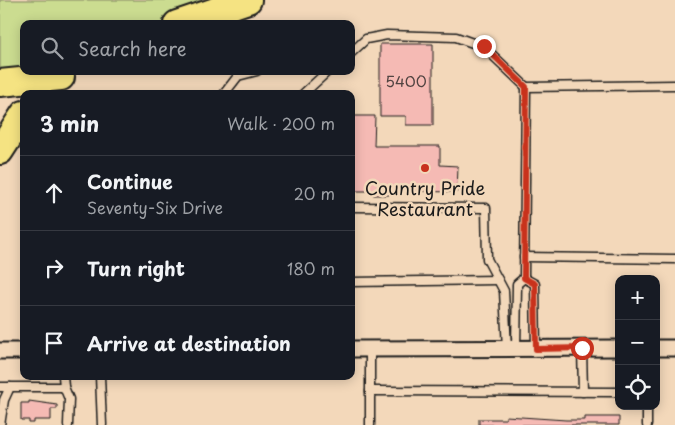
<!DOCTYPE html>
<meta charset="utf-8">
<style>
body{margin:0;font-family:"Playpen Sans",sans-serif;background:#20242c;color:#f1f3f6}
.controls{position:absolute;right:15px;bottom:15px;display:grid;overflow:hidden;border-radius:10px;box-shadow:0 2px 12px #0003}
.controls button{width:45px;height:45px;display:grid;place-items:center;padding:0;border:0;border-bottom:1px solid #363941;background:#171b24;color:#f1f3f6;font:25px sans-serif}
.stop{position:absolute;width:15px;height:15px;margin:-11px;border:4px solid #c8321e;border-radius:50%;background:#fff}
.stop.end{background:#c8321e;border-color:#fff;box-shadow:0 1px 5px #0008}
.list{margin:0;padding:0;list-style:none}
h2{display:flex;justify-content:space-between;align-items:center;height:65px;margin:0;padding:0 20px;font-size:21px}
h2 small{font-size:16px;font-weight:400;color:#9ea1a6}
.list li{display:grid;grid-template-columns:32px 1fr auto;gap:15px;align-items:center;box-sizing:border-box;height:75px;padding:0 20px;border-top:1px solid #363941}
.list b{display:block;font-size:19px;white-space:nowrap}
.list p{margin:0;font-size:16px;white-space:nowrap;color:#9ea1a6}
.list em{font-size:16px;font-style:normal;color:#9ea1a6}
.icon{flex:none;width:28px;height:28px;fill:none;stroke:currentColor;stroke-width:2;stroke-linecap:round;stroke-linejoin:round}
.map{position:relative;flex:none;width:675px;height:425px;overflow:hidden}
.search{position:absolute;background:#171b24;box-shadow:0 2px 12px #0003;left:20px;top:20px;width:335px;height:55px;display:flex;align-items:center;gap:12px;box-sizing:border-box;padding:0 18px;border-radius:10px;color:#9ea1a6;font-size:19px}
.panel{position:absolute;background:#171b24;box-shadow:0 2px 12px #0003;left:20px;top:90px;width:335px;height:290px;border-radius:10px}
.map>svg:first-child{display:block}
</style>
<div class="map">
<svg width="675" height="425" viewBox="0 0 675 425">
<rect width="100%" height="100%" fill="#f3d8ba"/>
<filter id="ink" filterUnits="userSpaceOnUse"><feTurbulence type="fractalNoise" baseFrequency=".02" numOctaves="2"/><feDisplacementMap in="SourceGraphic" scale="10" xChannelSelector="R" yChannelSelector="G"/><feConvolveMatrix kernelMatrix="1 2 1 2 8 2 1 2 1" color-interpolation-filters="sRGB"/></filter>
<g filter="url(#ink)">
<!-- green -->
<polygon fill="#cbdc90" stroke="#747c56" points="0,0 227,0 160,24 24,24 24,71 0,76"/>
<!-- building -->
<g fill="#f5bab4" stroke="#1c1c1c">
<polygon points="380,44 433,44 433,125 406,125 406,116 380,116"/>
<polygon points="351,116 375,116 374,146 440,146 440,165 458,166 457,192 389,191 389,195 373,195 373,191 351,191"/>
<polygon points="29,401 57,405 57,409 51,409 51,420 34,420 34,423 29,423 29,420 21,420 21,403 29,403"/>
<polygon points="506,416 566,420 585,420 585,417 619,417 619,425 479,425 479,419 506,419"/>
</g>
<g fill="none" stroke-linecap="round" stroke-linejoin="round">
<!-- lane casing -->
<g stroke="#1c1c1c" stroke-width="11">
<g id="lane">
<polyline points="351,53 366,39 387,35 456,37 484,47 526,87"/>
<polyline points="224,94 238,76 257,71"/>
<polyline points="303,94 328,71"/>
<polyline points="351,207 486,208 487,259 504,291 507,349"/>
<polyline points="524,257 675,259"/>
<polyline points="524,278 526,87 675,85"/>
<polyline points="524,278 535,284 536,349"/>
<polyline points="351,282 498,280"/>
<polyline points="582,348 583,392"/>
<polyline points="516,349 517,284 524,278"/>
<polyline points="63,376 64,387 69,399 68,425"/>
<polyline points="100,376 102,425"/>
<polyline points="0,387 64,387"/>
<polyline points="370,391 619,392"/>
<polyline points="647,406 647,425"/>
<polyline points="0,425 4,400 10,387"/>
<polyline points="370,425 370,349"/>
</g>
</g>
<!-- street casing -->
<g stroke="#1c1c1c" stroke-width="19">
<g id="street">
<polyline points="656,348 675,348"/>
<polyline points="351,349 619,348"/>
<polyline points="0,351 24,351"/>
</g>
</g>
<!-- highway casing -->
<g stroke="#1c1c1c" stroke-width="30">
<g id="highway">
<polyline points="177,24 248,0"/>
<polyline points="0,83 61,77"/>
<polyline points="0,151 24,114"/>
</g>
</g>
<!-- lane -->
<use href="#lane" stroke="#f3d8ba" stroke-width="8"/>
<!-- street -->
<use href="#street" stroke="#f3d8ba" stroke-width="15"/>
<!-- highway -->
<use href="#highway" stroke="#f5e382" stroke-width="26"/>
</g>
</g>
<g fill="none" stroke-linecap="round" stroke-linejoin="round" filter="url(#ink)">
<!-- route -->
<polyline stroke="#c8321e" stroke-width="6" points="484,46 526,87 524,278 535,284 536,349 582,348"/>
</g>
<!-- markers -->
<circle fill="#c8321e" stroke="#f3d8ba" stroke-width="2" cx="425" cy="168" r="5"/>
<g text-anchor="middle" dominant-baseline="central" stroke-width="5" stroke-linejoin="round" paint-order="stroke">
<!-- number labels -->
<g font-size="15" fill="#524442">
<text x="406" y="80">5400</text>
</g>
<!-- poi labels -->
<g font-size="18" fill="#1c1c1c" stroke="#f3d8ba">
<text x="425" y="187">Country Pride<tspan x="425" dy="21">Restaurant</tspan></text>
</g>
</g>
</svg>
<div class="controls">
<button>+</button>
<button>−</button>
<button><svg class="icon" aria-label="locate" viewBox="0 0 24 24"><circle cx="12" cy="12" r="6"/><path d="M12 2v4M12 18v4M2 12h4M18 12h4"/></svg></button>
</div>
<div class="stop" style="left:582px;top:348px"></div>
<div class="stop end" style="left:484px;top:46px"></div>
<div class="search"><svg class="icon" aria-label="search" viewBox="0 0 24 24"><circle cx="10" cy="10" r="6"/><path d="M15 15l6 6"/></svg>Search here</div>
<section class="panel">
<h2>3 min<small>Walk · 200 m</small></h2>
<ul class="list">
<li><svg class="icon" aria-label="ahead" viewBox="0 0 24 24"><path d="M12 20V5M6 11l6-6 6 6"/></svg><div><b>Continue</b><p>Seventy-Six Drive</p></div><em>20 m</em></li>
<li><svg class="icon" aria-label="right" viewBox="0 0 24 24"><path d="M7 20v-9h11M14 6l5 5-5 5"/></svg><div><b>Turn right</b></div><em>180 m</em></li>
<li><svg class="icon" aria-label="arrive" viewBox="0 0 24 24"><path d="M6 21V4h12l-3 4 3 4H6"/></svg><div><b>Arrive at destination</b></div></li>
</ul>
</section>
</div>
